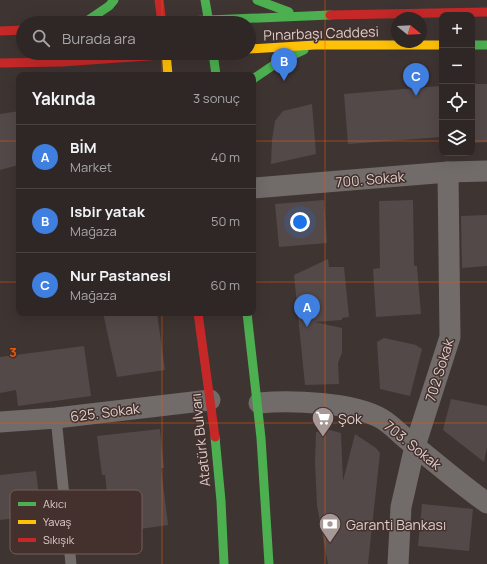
<!DOCTYPE html>
<html lang="tr">
<meta charset="utf-8">
<style>
body{margin:0;font-family:Manrope,sans-serif;background:#3a3332;color:#f1f3f6}
.controls{position:absolute;right:12px;top:12px;display:grid;overflow:hidden;border-radius:8px;box-shadow:0 4px 16px #0002}
.controls button{width:36px;height:36px;display:grid;place-items:center;padding:0;border:0;border-bottom:1px solid #494443;background:#2e2726;color:#f1f3f6;font:20px sans-serif}
.compass{position:absolute;left:391px;top:12px;width:36px;height:36px;border-radius:50%;background:#2e2726;box-shadow:0 4px 16px #0002;rotate:108deg}
.you{position:absolute;left:300px;top:222px;width:14px;height:14px;margin:-10px;border:3px solid #fff;border-radius:50%;background:#1a73e8;box-shadow:0 0 0 6px #1a73e833}
.badge{display:grid;place-items:center;width:26px;height:26px;border-radius:50%;background:#ea580c;color:#fff;font-size:13px;font-weight:700}
.pin{position:absolute;translate:-50% -33px;filter:drop-shadow(0 1px 2px #0008)}
.pin::after{content:'';position:absolute;top:21px;width:14px;height:12px;background:inherit;clip-path:polygon(0 0,100% 0,50% 100%)}
.list{margin:0;padding:0;list-style:none}
h2{display:flex;justify-content:space-between;align-items:center;height:52px;margin:0;padding:0 16px;font-size:17px}
h2 small{font-size:13px;font-weight:400;color:#a7a5a7}
.list li{display:grid;grid-template-columns:26px 1fr auto;gap:12px;align-items:center;box-sizing:border-box;height:64px;padding:0 16px;border-top:1px solid #494443}
.list b{display:block;font-size:15px;white-space:nowrap}
.list p{margin:0;font-size:13px;white-space:nowrap;color:#a7a5a7}
.list em{font-size:13px;font-style:normal;color:#a7a5a7}
.icon{flex:none;width:22px;height:22px;fill:none;stroke:currentColor;stroke-width:2;stroke-linecap:round;stroke-linejoin:round}
.map{position:relative;flex:none;width:487px;height:564px;overflow:hidden}
.search{position:absolute;background:#2e2726;box-shadow:0 4px 16px #0002;left:16px;top:16px;width:240px;height:44px;display:flex;align-items:center;gap:10px;box-sizing:border-box;padding:0 14px;border-radius:22px;color:#a7a5a7;font-size:15px}
.panel{position:absolute;background:#2e2726;box-shadow:0 4px 16px #0002;left:16px;top:72px;width:240px;height:244px;border-radius:8px}
.map>svg:first-child{display:block}
</style>
<div class="map">
<svg width="487" height="564" viewBox="0 0 487 564">
<rect width="100%" height="100%" fill="#3e3432"/>
<!-- building -->
<g fill="#544949">
<polygon points="472,84 487,84 487,142 472,143"/>
<polygon points="440,86 442,137 348,144 344,94"/>
<polygon points="312,104 316,154 271,164 272,140 275,121 283,111"/>
<polygon points="19,111 19,165 0,170 0,114"/>
<polygon points="324,200 327,243 279,247 275,204"/>
<polygon points="413,200 414,266 417,266 421,314 376,317 373,269 380,268 379,201"/>
<polygon points="487,215 487,266 462,268 461,216"/>
<polygon points="328,259 329,267 344,267 349,317 342,318 342,320 315,322 342,328 342,353 338,363 339,384 305,385 294,275"/>
<polygon points="103,313 157,313 165,370 117,377"/>
<polygon points="384,338 416,345 422,349 410,396 380,389 377,342"/>
<polygon points="84,346 91,396 18,406 16,390 0,393 0,357"/>
<polygon points="451,399 487,406 487,447 484,462 443,430"/>
<polygon points="160,429 164,468 161,468 168,525 112,533 105,475 102,475 97,436"/>
<polygon points="330,430 341,433 343,481 355,434 376,448 380,453 368,564 328,564 317,506 315,463 316,432"/>
<polygon points="36,471 41,515 0,520 0,475"/>
<polygon points="422,504 473,509 469,551 418,546"/>
</g>
<g fill="none" stroke-linecap="round" stroke-linejoin="round">
<!-- lane -->
<polyline stroke="#716b69" stroke-width="11" points="56,418 71,564"/>
<!-- street -->
<g stroke="#716b69" stroke-width="21">
<polyline points="253,188 448,172 487,171"/>
<path d="M259 403C291 400 353 402 382 419 392 425 401 435 410 442 436 463 460 484 487 503"/>
<polyline points="0,422 56,418 210,400"/>
<polyline points="398,564 401,507 415,446 450,337 448,172"/>
</g>
<!-- fast -->
<g stroke="#4caf50" stroke-width="9">
<polyline points="205,0 209,23"/>
<polyline points="257,0 289,12"/>
<polyline points="84,23 109,6 114,0"/>
<polyline points="137,23 330,15"/>
<polyline points="472,45 487,45"/>
<polyline points="213,53 216,75"/>
<polyline points="253,79 278,62 304,50"/>
<polyline points="247,313 261,438 269,564"/>
<polyline points="215,437 221,501 224,564"/>
</g>
<!-- slow -->
<g stroke="#ffc107" stroke-width="9">
<polyline points="249,49 315,45 442,45"/>
<polyline points="166,53 168,75"/>
</g>
<!-- jam -->
<g stroke="#c62828" stroke-width="9">
<polyline points="159,0 162,23"/>
<polyline points="330,15 487,12"/>
<polyline points="0,31 23,30"/>
<polyline points="0,63 62,62 190,53"/>
<polyline points="198,313 215,437"/>
</g>
</g>
<!-- grid -->
<path fill="none" stroke="#e8590c" stroke-width="1" stroke-opacity="0.55" d="M162 0V23M325 0V564M162 53V75M0 141H19M253 141H442M472 141H487M0 282H19M253 282H487M162 313V564M0 423H487"/>
<!-- icons -->
<defs>
<g id="supermarket-pin" transform="scale(1.15)"><path d="M0 17L-7.5 6A9.5 9.5 0 1 1 7.5 6Z" fill="#a59896" stroke="#44302c"/><path d="M-6-5.5h2.5l.6 2H6L4.5 2H-2.5L-4.4-4H-6ZM-1.5 3.2a1.3 1.3 0 1 0 .1 0ZM3 3.2a1.3 1.3 0 1 0 .1 0Z" fill="#fff"/></g>
<g id="bank-pin" transform="scale(1.15)"><path d="M0 17L-7.5 6A9.5 9.5 0 1 1 7.5 6Z" fill="#a59896" stroke="#44302c"/><path d="M-6-4H6V4H-6ZM0-2.3a2.3 2.3 0 1 0 0 4.6a2.3 2.3 0 1 0 0-4.6Z" fill="#fff"/></g>
</defs>
<g fill-rule="evenodd">
<use href="#supermarket-pin" x="323" y="418"/>
<use href="#bank-pin" x="330" y="524"/>
</g>
<g text-anchor="middle" dominant-baseline="central" stroke-width="3" stroke-linejoin="round" paint-order="stroke">
<!-- street labels -->
<g font-size="14" fill="#dccecc" stroke="#44302c">
<text transform="translate(321 33) rotate(-2)">Pınarbaşı Caddesi</text>
<text transform="translate(370 179) rotate(-5)">700. Sokak</text>
<text transform="translate(439 370) rotate(-73)">702 Sokak</text>
<text transform="translate(105 412) rotate(-7)">625. Sokak</text>
<text transform="translate(200 440) rotate(-96)">Atatürk Bulvarı</text>
<text transform="translate(413 445) rotate(39)">703. Sokak</text>
</g>
<!-- poi labels -->
<g font-size="14" fill="#dccecc" stroke="#44302c" text-anchor="start">
<text x="338" y="418">Şok</text>
<text x="346" y="524">Garanti Bankası</text>
</g>
</g>
<!-- legend -->
<rect x="10" y="490" width="132" height="64" rx="6" fill="#44302c" stroke="#725f5c" stroke-width="1"/>
<rect x="18" y="502" width="18" height="4" fill="#4caf50"/>
<rect x="18" y="520" width="18" height="4" fill="#ffc107"/>
<rect x="18" y="538" width="18" height="4" fill="#c62828"/>
<g font-size="11" fill="#dccecc">
<text x="43" y="508">Akıcı</text>
<text x="43" y="526">Yavaş</text>
<text x="43" y="544">Sıkışık</text>
</g>
<g font-size="13" text-anchor="middle" font-weight="bold" fill="#e8590c" stroke="#44302c" stroke-width="3" stroke-linejoin="round" paint-order="stroke">
<text x="13" y="357">3</text>
</g>
</svg>
<div class="controls">
<button>+</button>
<button>−</button>
<button><svg class="icon" aria-label="locate" viewBox="0 0 24 24"><circle cx="12" cy="12" r="6"/><path d="M12 2v4M12 18v4M2 12h4M18 12h4"/></svg></button>
<button><svg class="icon" aria-label="layers" viewBox="0 0 24 24"><path d="M12 4l9 5-9 5-9-5zM3 14l9 5 9-5"/></svg></button>
</div>
<svg class="compass" viewBox="-18 -18 36 36"><path d="M0-13l5 13h-10z" fill="#e53935"/><path d="M0 13l5-13h-10z" fill="#a7a5a7"/></svg>
<div class="you"></div>
<div class="pin badge" style="left:307px;top:327px;background:#3f7fe0">A</div>
<div class="pin badge" style="left:284px;top:81px;background:#3f7fe0">B</div>
<div class="pin badge" style="left:416px;top:96px;background:#3f7fe0">C</div>
<div class="search"><svg class="icon" aria-label="search" viewBox="0 0 24 24"><circle cx="10" cy="10" r="6"/><path d="M15 15l6 6"/></svg>Burada ara</div>
<section class="panel">
<h2>Yakında<small>3 sonuç</small></h2>
<ul class="list">
<li><span class="badge" style="background:#3f7fe0">A</span><div><b>BİM</b><p>Market</p></div><em>40 m</em></li>
<li><span class="badge" style="background:#3f7fe0">B</span><div><b>Isbir yatak</b><p>Mağaza</p></div><em>50 m</em></li>
<li><span class="badge" style="background:#3f7fe0">C</span><div><b>Nur Pastanesi</b><p>Mağaza</p></div><em>60 m</em></li>
</ul>
</section>
</div>
